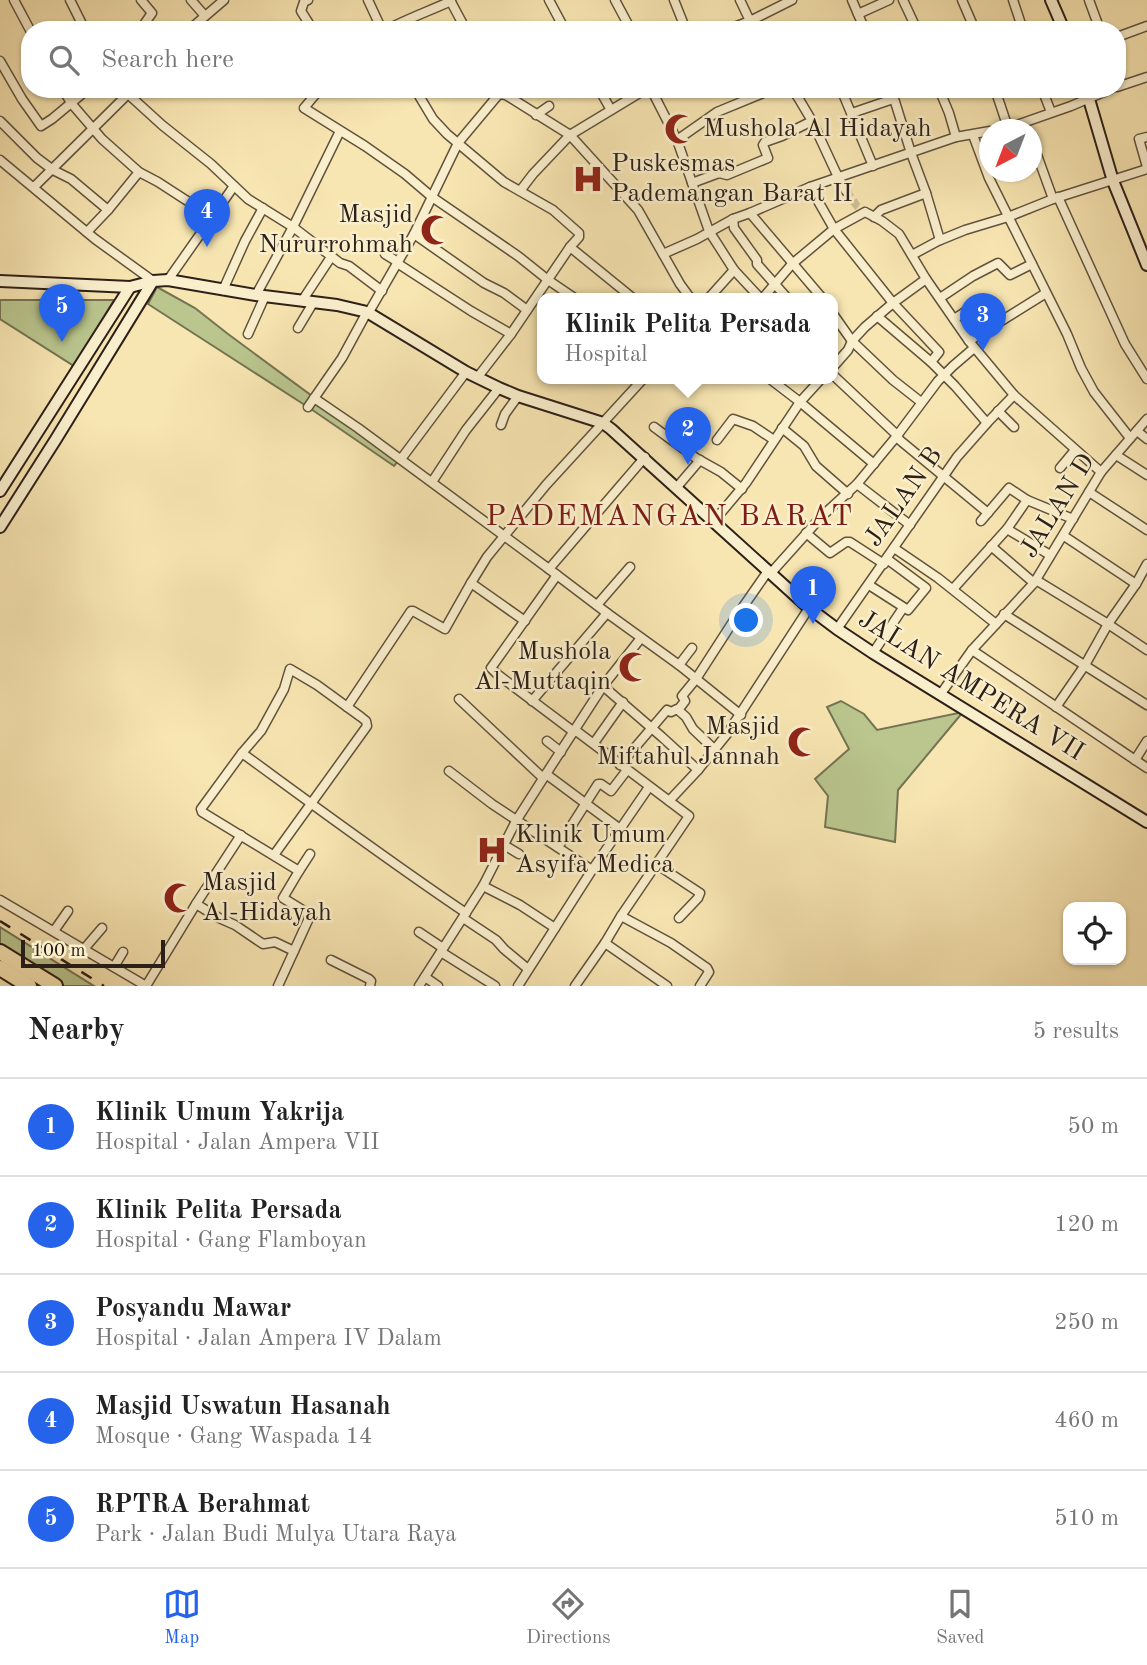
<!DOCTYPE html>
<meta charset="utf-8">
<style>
body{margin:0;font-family:"Old Standard TT",serif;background:#f6f6f6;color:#222}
.controls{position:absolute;right:21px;bottom:21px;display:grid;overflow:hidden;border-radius:14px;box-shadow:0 2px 5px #0004}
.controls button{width:63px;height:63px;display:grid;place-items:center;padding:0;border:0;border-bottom:2px solid #e0e0e0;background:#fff;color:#222;font:35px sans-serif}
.compass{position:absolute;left:979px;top:119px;width:63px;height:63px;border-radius:50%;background:#fff;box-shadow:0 2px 5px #0004;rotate:222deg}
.scale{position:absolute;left:21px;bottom:18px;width:144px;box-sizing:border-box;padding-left:7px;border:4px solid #2d2018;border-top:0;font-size:19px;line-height:24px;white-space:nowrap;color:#2d2018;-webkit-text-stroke:5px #faefcd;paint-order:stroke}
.you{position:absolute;left:747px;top:621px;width:24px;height:24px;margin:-18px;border:5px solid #fff;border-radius:50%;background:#1a73e8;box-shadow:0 0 0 10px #1a73e833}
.badge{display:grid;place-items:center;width:46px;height:46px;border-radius:50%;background:#2563eb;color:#fff;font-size:23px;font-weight:700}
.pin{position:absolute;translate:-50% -58px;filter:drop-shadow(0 2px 4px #0008)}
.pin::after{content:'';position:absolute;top:37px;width:24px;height:21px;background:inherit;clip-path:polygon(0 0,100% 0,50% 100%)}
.popup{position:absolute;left:537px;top:293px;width:301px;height:91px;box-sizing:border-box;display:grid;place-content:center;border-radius:14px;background:#fff;filter:drop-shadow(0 2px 5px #0005);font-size:23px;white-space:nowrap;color:#767676}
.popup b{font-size:26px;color:#222}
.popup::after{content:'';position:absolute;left:50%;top:100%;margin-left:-14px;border:14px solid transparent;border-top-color:#fff}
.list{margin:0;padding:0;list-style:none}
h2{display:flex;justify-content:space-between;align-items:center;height:91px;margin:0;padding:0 28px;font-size:30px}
h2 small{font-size:23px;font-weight:400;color:#767676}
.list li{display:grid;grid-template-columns:46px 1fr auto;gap:21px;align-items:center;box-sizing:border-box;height:98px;padding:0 28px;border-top:2px solid #e0e0e0}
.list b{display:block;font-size:26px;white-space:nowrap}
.list p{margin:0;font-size:23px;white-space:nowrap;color:#767676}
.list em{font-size:23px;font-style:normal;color:#767676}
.icon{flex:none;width:38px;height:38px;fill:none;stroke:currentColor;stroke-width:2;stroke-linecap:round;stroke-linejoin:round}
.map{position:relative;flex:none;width:1147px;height:986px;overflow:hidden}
.search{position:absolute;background:#fff;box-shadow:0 2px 5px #0004;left:21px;right:21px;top:21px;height:77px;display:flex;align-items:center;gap:18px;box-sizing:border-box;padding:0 24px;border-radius:28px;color:#767676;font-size:26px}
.sheet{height:581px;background:#fff}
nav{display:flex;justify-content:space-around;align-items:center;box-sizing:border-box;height:98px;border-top:2px solid #e0e0e0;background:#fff;font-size:19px;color:#767676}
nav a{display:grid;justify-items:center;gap:4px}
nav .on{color:#2563eb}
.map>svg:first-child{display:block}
</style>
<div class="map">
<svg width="1147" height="986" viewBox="0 0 1147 986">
<rect width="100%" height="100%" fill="#f8e6b2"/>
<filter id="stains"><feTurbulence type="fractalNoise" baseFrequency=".00286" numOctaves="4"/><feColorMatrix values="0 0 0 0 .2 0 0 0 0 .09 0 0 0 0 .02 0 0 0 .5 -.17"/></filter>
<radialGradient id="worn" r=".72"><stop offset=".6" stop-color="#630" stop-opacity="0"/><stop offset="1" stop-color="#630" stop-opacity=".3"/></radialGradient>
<!-- green -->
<g fill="#bac68e" stroke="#747353" stroke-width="2">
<polygon points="157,287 195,308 228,334 399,460 394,466 311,409 148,304"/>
<polygon points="0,300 114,300 74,366 0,319"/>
<polygon points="841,701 864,714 877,730 963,712 898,790 895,842 825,827 828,796 815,779 849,749 827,707"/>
<polygon points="0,927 94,986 55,986 0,952"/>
</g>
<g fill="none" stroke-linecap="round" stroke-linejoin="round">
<!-- street-tunnel -->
<polyline stroke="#cfbe93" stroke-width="8" stroke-dasharray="8 4" stroke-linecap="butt" points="846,191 857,206 867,213"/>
<!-- street casing -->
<g stroke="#60523e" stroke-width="11">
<g id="street">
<polyline points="14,0 30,30"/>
<polyline points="70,0 85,30"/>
<polyline points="191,0 205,16"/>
<polyline points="308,0 304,2 301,11 313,30"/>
<polyline points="368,0 382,30"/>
<polyline points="450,0 466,30"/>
<polyline points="549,0 565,30"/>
<polyline points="615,0 631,30"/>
<polyline points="674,0 686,30"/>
<polyline points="852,0 858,14 889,0"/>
<polyline points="903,0 917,30"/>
<polyline points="962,0 975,30"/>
<polyline points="1013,0 1023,30"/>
<polyline points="1089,0 1100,30"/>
<polyline points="858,14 865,30"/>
<polyline points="729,29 750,21 740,0"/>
<polyline points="140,30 152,13 141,0"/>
<polyline points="189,30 224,0"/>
<path d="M386 30C407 19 429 11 451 1"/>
<polyline points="451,30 462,23"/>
<polyline points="756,30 750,21 792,0"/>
<polyline points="1117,37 1147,26"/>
<polyline points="0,61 22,99 41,126 52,119 88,89"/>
<polyline points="1117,87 1147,77"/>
<polyline points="63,89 71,103 102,139 139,172 158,182 212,217"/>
<polyline points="320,89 304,108 365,146 405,174 432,197 518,256 548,280 576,299"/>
<polyline points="415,89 433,119 447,134 504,182 553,210 579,233 579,237 570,247 511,334 477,378"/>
<polyline points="599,89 611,110"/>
<polyline points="651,89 677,140 709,231 734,270 761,299"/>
<polyline points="793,89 812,121 838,177 846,191"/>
<polyline points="841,89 873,166"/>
<polyline points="891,89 911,153 926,193 940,240"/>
<polyline points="939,89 949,113 956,137"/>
<polyline points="995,89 1008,128"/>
<polyline points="1042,89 1051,112"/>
<polyline points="128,94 162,125 211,164 248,199 293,227 340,263 349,266 382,291"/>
<polyline points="506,95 520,89"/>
<polyline points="797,96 810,89"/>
<polyline points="852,113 893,99"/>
<polyline points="536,115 549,106"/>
<polyline points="0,121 37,158 53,170 71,179 108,210"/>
<polyline points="997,130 1008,128 1071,106 1111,89"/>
<polyline points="973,135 989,178 1067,334 1081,368 1094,392 1130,438"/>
<polyline points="1147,137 1139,139 1147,167"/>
<polyline points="677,140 717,112 773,89"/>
<polyline points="1032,141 1053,199"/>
<polyline points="0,160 95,239 153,281"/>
<polyline points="692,183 719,173 727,175 768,158 763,145 765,142 782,136 812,121"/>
<polyline points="34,187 133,89"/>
<polyline points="810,187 834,229 893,303 939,352 931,362"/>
<polyline points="520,191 533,174 570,135 638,210 680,284 691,299"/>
<polyline points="1058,197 1125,344 1147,379"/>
<polyline points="750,213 823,299"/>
<polyline points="867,213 882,221 899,234 926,279 969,341 1014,395 1101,472"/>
<polyline points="874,217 881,210 926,193"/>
<polyline points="733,219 734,228 757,260 757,264 788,299"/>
<polyline points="87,232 108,210 139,172"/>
<polyline points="414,234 484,283 504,293 527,310"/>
<polyline points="570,247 634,299"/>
<polyline points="385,254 398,262"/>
<polyline points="663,254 697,239 733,219 750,213 810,187 956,137 990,131"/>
<polyline points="912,255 938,241 965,230 1008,217 1053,199 1147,169"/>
<polyline points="397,263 471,311 511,334"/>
<polyline points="168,280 234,186"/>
<polyline points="223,290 245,241 263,208"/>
<polyline points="256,295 293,227 340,131"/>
<polyline points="940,298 973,276 998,263 1010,275 1032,264"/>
<polyline points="708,299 734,270"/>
<polyline points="762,299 792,264 834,229 865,212"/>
<polyline points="302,301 331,257"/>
<polyline points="369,312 414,234 458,143 499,94 506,95 570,135 646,89"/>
<polyline points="833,314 852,341 893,380 921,402"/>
<polyline points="877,316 931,362 955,386 987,423"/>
<polyline points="954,319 977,304"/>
<polyline points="298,328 313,303"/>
<polyline points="248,334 265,296"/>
<polyline points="969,341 1046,293"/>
<polyline points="833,367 848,350 852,341 865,327 893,303 926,279"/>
<polyline points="833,375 898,436"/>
<polyline points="770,379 800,402 874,464"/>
<polyline points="314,398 358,428 549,569 607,613 679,665 741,715"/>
<polyline points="308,407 342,358 367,312"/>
<polyline points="998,411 1014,427"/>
<polyline points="501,425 505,414 518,396"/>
<polyline points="654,427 696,458 721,472 742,489"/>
<polyline points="782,428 804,446 816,466 848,494"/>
<polyline points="1137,431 1147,439"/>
<polyline points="896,437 988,513"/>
<polyline points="717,440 733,419 753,426 774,440"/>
<polyline points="1116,455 1147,475"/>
<polyline points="401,459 466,372"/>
<polyline points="1060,468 1075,450"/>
<polyline points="432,482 466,430 499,388"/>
<polyline points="857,484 910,525"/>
<polyline points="677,487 700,460"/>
<polyline points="1089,492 1147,530"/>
<polyline points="714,521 746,483 800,402 821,379"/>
<polyline points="981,521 1009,488 1027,500 1073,519"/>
<polyline points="1007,529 1050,555"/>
<polyline points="806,533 830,553 846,542 850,542 884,564"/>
<polyline points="1064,536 1136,584"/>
<polyline points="991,546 1034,583"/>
<polyline points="894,548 938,578 996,624"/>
<polyline points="549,569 645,457"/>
<polyline points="771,573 822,516 857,484 896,437 938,381 953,366 974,348"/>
<polyline points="557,575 491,668 497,674 574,732"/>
<polyline points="1036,580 1108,624 1147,650"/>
<polyline points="869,585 908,610 926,588 887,559"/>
<polyline points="953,589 1007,529 1027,500"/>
<polyline points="597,605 630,567"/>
<polyline points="1004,614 1147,705"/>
<polyline points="525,621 471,583 487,557 546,485 643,379"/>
<polyline points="837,629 957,457 987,423 1014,395"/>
<polyline points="972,650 1147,768"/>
<polyline points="873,653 903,608"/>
<polyline points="679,665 692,648"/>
<polyline points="603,686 662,737 698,770"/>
<polyline points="940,695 972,650 1034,583 1101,472 1147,419"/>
<polyline points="459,699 543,778"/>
<polyline points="532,701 607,613"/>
<polyline points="347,707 411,611 413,611 445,629 471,583"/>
<polyline points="1056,707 1085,665 1108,624 1136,584 1147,564"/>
<polyline points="678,710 685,701 682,696 696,679 736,617 768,571"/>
<polyline points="547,741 561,752"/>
<polyline points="594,743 623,702"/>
<path d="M242 753C316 807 390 862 466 913"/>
<polyline points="1135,760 1147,741"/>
<polyline points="620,765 667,710 671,712 677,709 686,717 693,729 714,749"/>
<polyline points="449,771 492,804 592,870"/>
<polyline points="546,774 620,829"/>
<polyline points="669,801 698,770 727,734 809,608"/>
<polyline points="504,845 519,854"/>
<polyline points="558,847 598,784 601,784 611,791 627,770"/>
<polyline points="274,855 367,726 366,721 361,717 317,685 290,669 284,689 261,731 242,753 201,809 202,812 299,871 283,898 309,914 310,916 278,986"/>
<polyline points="656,864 700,893 698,898 679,918"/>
<polyline points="299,871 310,854"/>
<polyline points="483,886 520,905 555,928"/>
<polyline points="0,900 146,986"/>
<polyline points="196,904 219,918 235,925 263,944 275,942 294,951"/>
<polyline points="621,916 671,943 707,968 709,972 700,986"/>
<polyline points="463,918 496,940 504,949 528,969"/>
<polyline points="54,931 68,911"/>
<polyline points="419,932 443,948"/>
<polyline points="605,943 667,986"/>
<polyline points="84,949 102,928"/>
<polyline points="441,952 495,986"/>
<polyline points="331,960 369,979 371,981 370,986"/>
<polyline points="114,967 123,952"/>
<polyline points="425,977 438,986"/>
<polyline points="146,986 196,904 241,835"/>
<polyline points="419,986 483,886 516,821 546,774 603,686 641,638"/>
<polyline points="518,986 592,870 649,787"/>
<polyline points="575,986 605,943 621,916 689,816 575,730"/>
</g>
</g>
<!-- secondary casing -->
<g stroke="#2d2018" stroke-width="14">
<g id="secondary">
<polyline points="1051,0 1064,30"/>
<polyline points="1086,89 1113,181 1147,265"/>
<polyline points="0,281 130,287 153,281 168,280 256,295 337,305 367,312 466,372 499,388 518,396 603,423 611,429 809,608 837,629 873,653 1147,822"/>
<polyline points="0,491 130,287"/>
<polyline points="0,527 56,439 153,281"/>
</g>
</g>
<!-- highway casing -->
<g stroke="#2d2018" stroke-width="18">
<g id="highway">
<polyline points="0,952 55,986"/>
<polyline points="0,968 29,986"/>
</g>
</g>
<!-- street -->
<use href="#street" stroke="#faefcd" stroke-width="8"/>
<!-- secondary -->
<use href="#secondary" stroke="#faefcd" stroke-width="10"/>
<!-- highway -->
<use href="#highway" stroke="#f8e6b2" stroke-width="14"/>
<!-- rail -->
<polyline stroke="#2d2018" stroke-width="2.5" stroke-dasharray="12 12" stroke-linecap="butt" points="0,921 104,986"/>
</g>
<!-- icons -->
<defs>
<g id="mosque-bare" transform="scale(2.415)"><path d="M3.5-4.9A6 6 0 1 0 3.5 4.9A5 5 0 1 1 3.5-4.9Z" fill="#8f2418" stroke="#faefcd" stroke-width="2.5" paint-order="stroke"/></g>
<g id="hospital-bare" transform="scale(2.415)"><path d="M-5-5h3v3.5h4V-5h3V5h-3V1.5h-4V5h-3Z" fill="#8f2418" stroke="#faefcd" stroke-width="2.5" paint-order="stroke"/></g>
</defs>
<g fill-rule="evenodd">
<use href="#mosque-bare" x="680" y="129"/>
<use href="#hospital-bare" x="588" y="179"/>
<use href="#mosque-bare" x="436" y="230"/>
<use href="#mosque-bare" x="634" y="667"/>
<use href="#mosque-bare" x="803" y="742"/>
<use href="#hospital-bare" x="492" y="850"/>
<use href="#mosque-bare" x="179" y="898"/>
</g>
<g text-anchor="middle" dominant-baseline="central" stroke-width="5" stroke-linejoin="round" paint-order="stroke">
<!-- poi labels -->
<g font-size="26" fill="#2d2018" stroke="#faefcd" text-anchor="start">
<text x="703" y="129">Mushola Al Hidayah</text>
<text x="611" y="164">Puskesmas<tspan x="611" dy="30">Pademangan Barat II</tspan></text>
<text x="413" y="215" text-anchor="end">Masjid<tspan x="413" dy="30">Nururrohmah</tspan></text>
<text x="611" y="652" text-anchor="end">Mushola<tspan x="611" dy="30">Al-Muttaqin</tspan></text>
<text x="780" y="727" text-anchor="end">Masjid<tspan x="780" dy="30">Miftahul Jannah</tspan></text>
<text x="515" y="835">Klinik Umum<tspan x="515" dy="30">Asyifa Medica</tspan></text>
<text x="202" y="883">Masjid<tspan x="202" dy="30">Al-Hidayah</tspan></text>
</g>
<!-- street labels -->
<g font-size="26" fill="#2d2018" stroke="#faefcd">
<text transform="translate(904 497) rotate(-55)">JALAN B</text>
<text transform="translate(1058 506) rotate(-58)">JALAN D</text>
<text transform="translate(971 686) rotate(32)">JALAN AMPERA VII</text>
</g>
<!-- quarter labels -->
<g font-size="30" letter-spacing="2" fill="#7a1f14" stroke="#faefcd">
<text x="670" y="517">PADEMANGAN BARAT</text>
</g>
</g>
<rect width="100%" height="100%" filter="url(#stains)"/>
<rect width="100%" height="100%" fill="url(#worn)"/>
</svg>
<div class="controls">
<button><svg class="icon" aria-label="locate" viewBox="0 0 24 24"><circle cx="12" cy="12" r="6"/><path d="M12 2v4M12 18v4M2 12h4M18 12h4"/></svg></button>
</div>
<svg class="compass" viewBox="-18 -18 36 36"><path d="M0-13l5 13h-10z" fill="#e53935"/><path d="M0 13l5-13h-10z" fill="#767676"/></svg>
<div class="scale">100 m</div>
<div class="you"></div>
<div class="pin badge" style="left:813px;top:624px">1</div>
<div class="pin badge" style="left:688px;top:465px">2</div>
<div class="popup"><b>Klinik Pelita Persada</b>Hospital</div>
<div class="pin badge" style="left:983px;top:351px">3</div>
<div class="pin badge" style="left:207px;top:247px">4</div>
<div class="pin badge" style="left:62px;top:342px">5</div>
<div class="search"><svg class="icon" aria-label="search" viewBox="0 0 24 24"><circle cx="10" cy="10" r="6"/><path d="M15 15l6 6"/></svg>Search here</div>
</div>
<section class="sheet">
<h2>Nearby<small>5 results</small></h2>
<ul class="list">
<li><span class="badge">1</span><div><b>Klinik Umum Yakrija</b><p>Hospital · Jalan Ampera VII</p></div><em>50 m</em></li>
<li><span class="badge">2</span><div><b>Klinik Pelita Persada</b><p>Hospital · Gang Flamboyan</p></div><em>120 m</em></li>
<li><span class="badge">3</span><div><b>Posyandu Mawar</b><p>Hospital · Jalan Ampera IV Dalam</p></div><em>250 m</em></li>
<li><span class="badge">4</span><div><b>Masjid Uswatun Hasanah</b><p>Mosque · Gang Waspada 14</p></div><em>460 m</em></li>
<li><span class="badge">5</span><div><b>RPTRA Berahmat</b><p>Park · Jalan Budi Mulya Utara Raya</p></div><em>510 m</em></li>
</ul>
</section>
<nav>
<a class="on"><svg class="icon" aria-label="map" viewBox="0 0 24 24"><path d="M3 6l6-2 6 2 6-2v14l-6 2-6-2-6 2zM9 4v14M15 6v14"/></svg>Map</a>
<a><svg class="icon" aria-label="directions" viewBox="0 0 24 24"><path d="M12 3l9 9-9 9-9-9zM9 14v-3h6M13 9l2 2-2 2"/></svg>Directions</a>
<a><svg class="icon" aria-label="saved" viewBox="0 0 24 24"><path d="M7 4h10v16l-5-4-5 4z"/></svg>Saved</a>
</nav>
